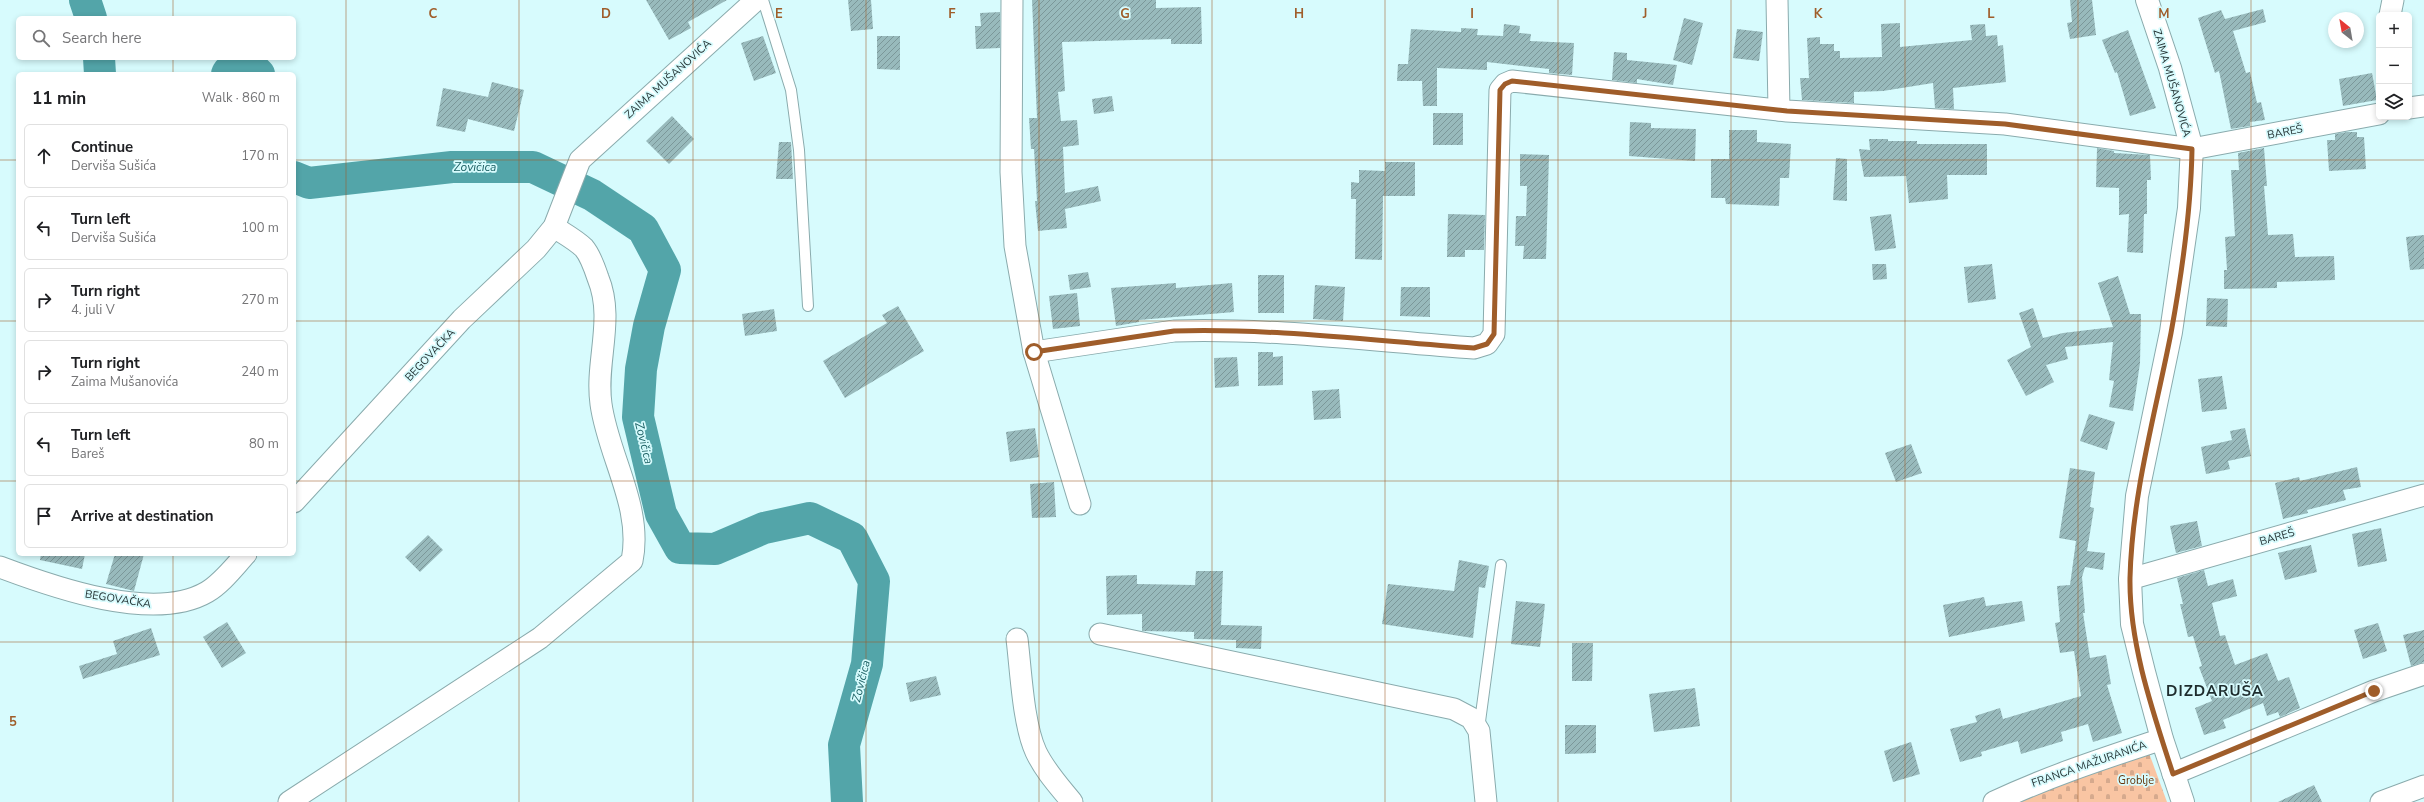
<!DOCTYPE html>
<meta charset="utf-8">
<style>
body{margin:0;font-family:"Nunito Sans",sans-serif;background:#f6f6f6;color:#202124}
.controls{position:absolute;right:12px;top:12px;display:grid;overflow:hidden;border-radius:6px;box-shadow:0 2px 6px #0003}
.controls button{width:36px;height:36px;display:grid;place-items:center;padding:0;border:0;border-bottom:1px solid #e0e0e0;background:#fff;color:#202124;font:20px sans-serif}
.compass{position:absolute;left:2328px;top:12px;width:36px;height:36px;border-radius:50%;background:#fff;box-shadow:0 2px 6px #0003;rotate:329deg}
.stop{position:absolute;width:12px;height:12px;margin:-9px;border:3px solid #9f5d2a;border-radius:50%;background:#fff}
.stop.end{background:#9f5d2a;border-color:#fff;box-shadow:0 1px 4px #0008}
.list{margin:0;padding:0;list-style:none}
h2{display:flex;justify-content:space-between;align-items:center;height:52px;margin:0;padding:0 16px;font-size:17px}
h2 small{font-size:13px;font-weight:400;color:#757577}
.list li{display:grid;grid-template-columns:26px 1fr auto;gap:12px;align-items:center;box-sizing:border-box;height:64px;margin:0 8px 8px;padding:0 8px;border:1px solid #e0e0e0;border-radius:6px}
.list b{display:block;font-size:15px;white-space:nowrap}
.list p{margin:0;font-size:13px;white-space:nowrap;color:#757577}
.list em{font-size:13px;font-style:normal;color:#757577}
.icon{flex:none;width:22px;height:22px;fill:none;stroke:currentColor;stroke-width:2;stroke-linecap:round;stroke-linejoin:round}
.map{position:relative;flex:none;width:2424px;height:802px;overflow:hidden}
.search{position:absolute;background:#fff;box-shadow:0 2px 6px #0003;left:16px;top:16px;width:280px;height:44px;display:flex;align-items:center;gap:10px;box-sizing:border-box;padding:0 14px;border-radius:6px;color:#757577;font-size:15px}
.panel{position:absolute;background:#fff;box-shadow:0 2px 6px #0003;left:16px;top:72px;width:280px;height:484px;border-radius:6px}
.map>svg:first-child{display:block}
</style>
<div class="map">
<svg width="2424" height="802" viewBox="0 0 2424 802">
<defs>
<pattern id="cemetery-stones" width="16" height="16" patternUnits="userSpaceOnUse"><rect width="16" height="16" fill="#f9c5a3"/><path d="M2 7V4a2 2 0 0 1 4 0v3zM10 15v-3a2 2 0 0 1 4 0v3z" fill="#d5a98d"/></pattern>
<pattern id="building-hatch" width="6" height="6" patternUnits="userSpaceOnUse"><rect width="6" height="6" fill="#98babc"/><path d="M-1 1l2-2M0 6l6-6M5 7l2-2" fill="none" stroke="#7b9799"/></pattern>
</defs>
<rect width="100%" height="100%" fill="#d7fbfd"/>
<!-- cemetery -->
<polygon fill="url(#cemetery-stones)" points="2149,753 2167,802 2018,802 2024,799"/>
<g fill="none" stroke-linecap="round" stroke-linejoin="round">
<!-- river -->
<g stroke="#53a5a9" stroke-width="32">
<polyline points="85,0 91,18"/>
<polyline points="99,58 100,74"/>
<polyline points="227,74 228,72 256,71 259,74"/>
<polyline points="294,177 309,183 452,167 533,167 592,195 643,229 665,270 649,326 641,369 638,417 661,514 680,548 715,549 764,528 810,518 852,538 874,581 867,664 844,745 847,802"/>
</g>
</g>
<!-- building -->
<g fill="url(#building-hatch)">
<polygon points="646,0 727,0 688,22 691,28 669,40"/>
<polygon points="848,0 871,0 873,29 851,31"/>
<polygon points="1032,0 1156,0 1156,8 1201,7 1202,44 1171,44 1171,39 1062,42 1065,91 1058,92 1061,121 1077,120 1079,145 1063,147 1065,193 1098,186 1101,201 1065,209 1067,228 1038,231 1035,201 1037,201 1034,149 1031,149 1029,118 1037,118"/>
<polygon points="2070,0 2092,0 2096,35 2070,39 2067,23 2072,22"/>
<polygon points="2263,9 2266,22 2233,31 2246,73 2250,72 2257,103 2261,102 2265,120 2250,122 2250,126 2231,129 2219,71 2215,73 2198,18 2221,10 2225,19"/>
<polygon points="1000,12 1000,48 976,49 975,26 981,26 980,13"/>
<polygon points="1684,18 1703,23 1692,65 1673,60"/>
<polygon points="1900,23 1900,47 1972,40 1970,25 1985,24 1986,36 1997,35 1998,46 2003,45 2006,82 1953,88 1954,109 1935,108 1933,83 1883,91 1854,92 1854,103 1802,100 1800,78 1809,78 1807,38 1820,37 1820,44 1834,44 1834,51 1840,51 1840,58 1882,57 1881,24"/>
<polygon points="1504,24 1520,26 1519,33 1531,34 1530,41 1574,43 1572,75 1549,73 1549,69 1487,62 1487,70 1437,68 1437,106 1423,106 1422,81 1397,81 1398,64 1408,64 1411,29 1461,32 1461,28 1478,29 1477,35 1503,36"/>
<polygon points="1737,29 1763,32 1759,61 1733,58"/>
<polygon points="2128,30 2156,108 2130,116 2117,72 2115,73 2102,40"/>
<polygon points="763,36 776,73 754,81 741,43"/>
<polygon points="877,36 900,36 900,70 877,69"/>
<polygon points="1614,52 1627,53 1627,60 1677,65 1673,85 1637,79 1637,83 1612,80"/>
<polygon points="2372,73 2377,100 2343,106 2339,79"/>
<polygon points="492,82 524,90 514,131 468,119 465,132 436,126 443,88 488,97"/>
<polygon points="1112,96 1114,111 1094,114 1092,99"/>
<rect x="1433" y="113" width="30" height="32"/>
<polygon points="672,116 694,139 669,164 646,141"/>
<polygon points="1630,122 1651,123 1651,128 1696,129 1695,161 1629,156"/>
<polygon points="1729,130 1757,130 1757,142 1791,144 1789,178 1780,178 1779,206 1726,204 1725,198 1711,198 1711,159 1729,159"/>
<polygon points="2347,132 2357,132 2357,137 2364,137 2366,169 2329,171 2327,140 2335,140 2335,134"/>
<polygon points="1869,139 1888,139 1888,141 1917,141 1917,144 1987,144 1987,175 1947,175 1948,199 1909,203 1906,176 1864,177 1859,149 1870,150"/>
<polygon points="779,142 791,142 793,179 776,179"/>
<polygon points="2097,148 2114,151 2114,153 2150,155 2151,180 2147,180 2147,214 2144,214 2143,253 2127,252 2129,214 2119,215 2119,188 2096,187"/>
<polygon points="2264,148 2267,186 2264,186 2268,235 2293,234 2295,257 2334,256 2335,280 2277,282 2277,288 2224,289 2224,270 2227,270 2225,237 2235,236 2231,170 2239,170 2238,153"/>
<polygon points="1520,154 1549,155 1546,259 1523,259 1524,246 1515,246 1516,216 1526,216 1527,186 1520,186"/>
<polygon points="1836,158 1847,159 1847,201 1833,200"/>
<polygon points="1385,162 1415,162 1415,196 1383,196 1382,260 1355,259 1356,199 1351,199 1351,182 1359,183 1359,170 1385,171"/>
<polygon points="1448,214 1485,215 1484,250 1465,250 1465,257 1447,257"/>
<polygon points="1891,214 1896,248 1875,251 1870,217"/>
<polygon points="2424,235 2424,269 2410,270 2406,237"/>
<polygon points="1872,264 1886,264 1887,279 1873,280"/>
<polygon points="1992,264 1996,299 1968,303 1964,267"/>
<polygon points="1088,272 1091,287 1070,290 1068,275"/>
<rect x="1258" y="275" width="26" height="38"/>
<polygon points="2118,276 2130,314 2141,314 2140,363 2133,411 2109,407 2114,381 2109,380 2113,342 2065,347 2068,359 2046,365 2054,382 2026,396 2007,360 2031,347 2019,313 2033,308 2043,338 2063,333 2113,327 2098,283"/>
<polygon points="1176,283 1176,288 1232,283 1234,312 1139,320 1139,322 1116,326 1111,288"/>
<polygon points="1315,285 1345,287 1343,321 1313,319"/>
<polygon points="1401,287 1430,287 1430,317 1400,316"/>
<polygon points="1077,293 1080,326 1053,329 1049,296"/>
<polygon points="2207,298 2228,299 2227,327 2206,326"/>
<polygon points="898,306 924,351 845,398 823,361 887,323 882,315"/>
<polygon points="774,309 777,331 745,336 742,314"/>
<polygon points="1258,352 1273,352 1273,357 1283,356 1283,385 1258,386"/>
<polygon points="1237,357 1239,386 1215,388 1214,358"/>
<polygon points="2222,376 2227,409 2202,412 2198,379"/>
<polygon points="1339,389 1341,418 1314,420 1312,391"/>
<polygon points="2089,414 2115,422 2107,450 2080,441"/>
<polygon points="1035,428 1039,457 1010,462 1006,432"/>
<polygon points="2245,428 2251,456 2228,461 2230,469 2206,474 2201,447 2232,440 2230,431"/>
<polygon points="1911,444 1922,473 1896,482 1885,453"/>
<polygon points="2357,467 2361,487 2343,490 2346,500 2307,510 2308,513 2283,519 2275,483 2299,477 2300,481"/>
<polygon points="2070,468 2095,472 2090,507 2094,508 2087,551 2105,553 2103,570 2085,567 2082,577 2085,613 2083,613 2090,658 2106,655 2111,684 2107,685 2122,733 2093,742 2088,724 2061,732 2063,741 2021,754 2018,741 1981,752 1982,756 1960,762 1950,729 1977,722 1975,716 2000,708 2003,719 2081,696 2074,651 2060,653 2055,623 2060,622 2057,586 2070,585 2076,541 2059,538"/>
<polygon points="1054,482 1056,517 1032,518 1030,484"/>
<polygon points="2197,521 2202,546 2176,553 2170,526"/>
<polygon points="2381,528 2387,561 2358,567 2352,534"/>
<polygon points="428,535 443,550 420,572 405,557"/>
<polygon points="2311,545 2317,572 2285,580 2278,553"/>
<polygon points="41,554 85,554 82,569 40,560"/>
<polygon points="115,554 144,554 134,591 106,584"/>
<polygon points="1459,560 1489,566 1485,588 1479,587 1473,638 1382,624 1388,584 1454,591"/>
<polygon points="2204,570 2208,586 2233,579 2237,596 2212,603 2220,636 2225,635 2235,665 2267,653 2278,681 2289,677 2300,708 2280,717 2278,712 2267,716 2263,703 2223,720 2226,728 2204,735 2195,708 2212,701 2199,667 2202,666 2193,636 2188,637 2180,604 2183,604 2177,578"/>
<polygon points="1196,571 1223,571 1221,625 1262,626 1261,649 1236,648 1236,640 1194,639 1194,632 1142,631 1142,614 1107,615 1106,576 1137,575 1137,584 1195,585"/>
<polygon points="1984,597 1986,606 2022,601 2025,621 1949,637 1943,605"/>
<polygon points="1516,601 1545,604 1540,647 1511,644"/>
<polygon points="227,622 246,653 222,668 203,637"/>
<polygon points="2378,623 2387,651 2363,659 2354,630"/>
<polygon points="151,628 160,655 83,679 79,666 117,654 113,641"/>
<polygon points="2424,630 2424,662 2411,666 2403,635"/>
<polygon points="1572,643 1593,643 1592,681 1572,681"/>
<polygon points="936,676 941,695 910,702 906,683"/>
<polygon points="1695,688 1700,726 1654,732 1649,694"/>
<polygon points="1565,725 1596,725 1596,753 1565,754"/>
<polygon points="1911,742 1920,774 1893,782 1884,751"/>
<polygon points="2314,785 2322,802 2278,802"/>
</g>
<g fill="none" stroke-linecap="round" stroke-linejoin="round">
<!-- lane casing -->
<g stroke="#8aabad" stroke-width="12">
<g id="lane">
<polyline points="763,0 791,90 799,150 808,306"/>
<polyline points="1479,729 1501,565"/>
</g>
</g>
<!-- street casing -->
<g stroke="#8aabad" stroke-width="23">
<g id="street">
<polyline points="1012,0 1011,172 1015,246 1034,352 1080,504"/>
<polyline points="1777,0 1779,110"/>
<polyline points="2390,15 2393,0"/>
<polyline points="2409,108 2424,106"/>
<path d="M1034 352 1174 331C1274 328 1375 341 1474 348L1487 344 1494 334 1500 90 1505 84 1512 81 1787 111 2005 124 2192 149 2379 114"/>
<polyline points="294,502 462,319 536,249 554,227 580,160 756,0"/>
<path d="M0 567C53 587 154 623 207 592 222 583 234 567 246 554"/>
<polyline points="2130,579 2424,495"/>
<polyline points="1100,634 1454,709 1471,718 1479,731 1486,802"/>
<path d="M1017 639C1021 671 1023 724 1036 752 1045 771 1059 786 1072 802"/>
<polyline points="2173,774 2374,691 2424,674"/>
<path d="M289 802 540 638 632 561C643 507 608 456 601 404 595 362 615 319 598 278 595 269 590 255 584 248 576 240 563 233 554 227"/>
<path d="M1994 802C2049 776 2105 758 2162 739"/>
<polyline points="2381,802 2424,786"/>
</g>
</g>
<!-- secondary casing -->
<g stroke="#8aabad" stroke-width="24">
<polyline id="secondary" points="2147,0 2170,68 2192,149 2191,165 2189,208 2171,332 2137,496 2130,579 2132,624 2144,672 2162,739 2183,802"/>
</g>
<!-- lane -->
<use href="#lane" stroke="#fff" stroke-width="10"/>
<!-- street -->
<use href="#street" stroke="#fff" stroke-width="21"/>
<!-- secondary -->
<use href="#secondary" stroke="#fff" stroke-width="22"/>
</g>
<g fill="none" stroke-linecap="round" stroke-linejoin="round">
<!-- route -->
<path stroke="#9f5d2a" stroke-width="5" d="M1034 352 1174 331C1274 328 1375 341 1474 348L1487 344 1494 334 1500 90 1505 84 1512 81 1787 111 2005 124 2192 149C2191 211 2182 273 2171 333 2155 415 2132 495 2130 578 2129 644 2153 712 2173 774L2374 691"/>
</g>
<!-- grid -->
<path fill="none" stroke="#9f5d2a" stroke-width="1" stroke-opacity="0.55" d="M173 0V18M346 0V802M519 0V802M693 0V802M866 0V802M1039 0V802M1212 0V802M1385 0V802M1558 0V802M1731 0V802M1905 0V802M2078 0V802M2251 0V802M173 58V74M0 160H18M294 160H2424M0 321H18M294 321H2424M0 481H18M294 481H2424M173 554V802M0 642H2424"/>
<g text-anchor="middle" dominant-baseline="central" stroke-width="3.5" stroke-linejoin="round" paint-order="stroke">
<!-- street labels -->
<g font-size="11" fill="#1e2c2d" stroke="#d7fbfd">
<text transform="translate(668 79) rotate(-42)">ZAIMA MUŠANOVIĆA</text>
<text transform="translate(2172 83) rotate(74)">ZAIMA MUŠANOVIĆA</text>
<text transform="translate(2285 132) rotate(-11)">BAREŠ</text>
<text transform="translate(430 355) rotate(-47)">BEGOVAČKA</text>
<text transform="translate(2277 537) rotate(-16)">BAREŠ</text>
<text transform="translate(118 599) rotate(9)">BEGOVAČKA</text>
<text transform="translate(2089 764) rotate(-19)">FRANCA MAŽURANIĆA</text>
</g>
<!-- park labels -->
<g font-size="11" fill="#66350a" stroke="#d7fbfd">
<text x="2136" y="780">Groblje</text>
</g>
<!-- water labels -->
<g font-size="12" font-style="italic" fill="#1e6265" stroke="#d7fbfd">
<text x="475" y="167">Zovičica</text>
<text transform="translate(644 443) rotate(76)">Zovičica</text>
<text transform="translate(861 681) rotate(-76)">Zovičica</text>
</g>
<!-- district labels -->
<g font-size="15" font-weight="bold" letter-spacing="1" fill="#1e2c2d" stroke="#d7fbfd">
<text x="2215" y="691">DIZDARUŠA</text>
</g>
</g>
<g font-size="13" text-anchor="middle" font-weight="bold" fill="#9f5d2a" stroke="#d7fbfd" stroke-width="3.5" stroke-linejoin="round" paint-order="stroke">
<text x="433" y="18">C</text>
<text x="606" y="18">D</text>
<text x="779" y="18">E</text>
<text x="952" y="18">F</text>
<text x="1125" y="18">G</text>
<text x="1299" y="18">H</text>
<text x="1472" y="18">I</text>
<text x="1645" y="18">J</text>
<text x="1818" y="18">K</text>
<text x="1991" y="18">L</text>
<text x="2164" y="18">M</text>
<text x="13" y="726">5</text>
</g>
</svg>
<div class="controls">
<button>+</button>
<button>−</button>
<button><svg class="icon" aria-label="layers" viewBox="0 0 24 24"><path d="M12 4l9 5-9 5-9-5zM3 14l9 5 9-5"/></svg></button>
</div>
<svg class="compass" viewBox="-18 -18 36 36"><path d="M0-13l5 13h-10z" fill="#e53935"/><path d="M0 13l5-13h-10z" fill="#757577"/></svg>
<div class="stop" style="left:1034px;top:352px"></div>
<div class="stop end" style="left:2374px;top:691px"></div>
<div class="search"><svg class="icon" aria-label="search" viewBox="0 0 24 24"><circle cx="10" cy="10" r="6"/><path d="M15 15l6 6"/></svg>Search here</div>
<section class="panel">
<h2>11 min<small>Walk · 860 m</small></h2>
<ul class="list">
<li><svg class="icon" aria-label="ahead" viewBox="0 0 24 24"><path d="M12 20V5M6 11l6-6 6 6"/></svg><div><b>Continue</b><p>Derviša Sušića</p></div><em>170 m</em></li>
<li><svg class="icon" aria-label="left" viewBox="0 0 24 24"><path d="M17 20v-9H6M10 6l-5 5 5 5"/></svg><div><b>Turn left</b><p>Derviša Sušića</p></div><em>100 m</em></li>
<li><svg class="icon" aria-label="right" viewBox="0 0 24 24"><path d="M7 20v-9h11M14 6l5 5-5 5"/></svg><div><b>Turn right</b><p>4. juli V</p></div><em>270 m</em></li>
<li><svg class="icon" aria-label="right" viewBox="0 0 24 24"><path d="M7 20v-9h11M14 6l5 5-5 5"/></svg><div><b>Turn right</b><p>Zaima Mušanovića</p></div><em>240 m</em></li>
<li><svg class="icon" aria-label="left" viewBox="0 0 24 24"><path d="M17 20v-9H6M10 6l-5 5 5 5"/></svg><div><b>Turn left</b><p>Bareš</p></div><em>80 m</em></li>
<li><svg class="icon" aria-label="arrive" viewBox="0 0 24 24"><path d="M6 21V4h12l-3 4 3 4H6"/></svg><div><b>Arrive at destination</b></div></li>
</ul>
</section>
</div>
